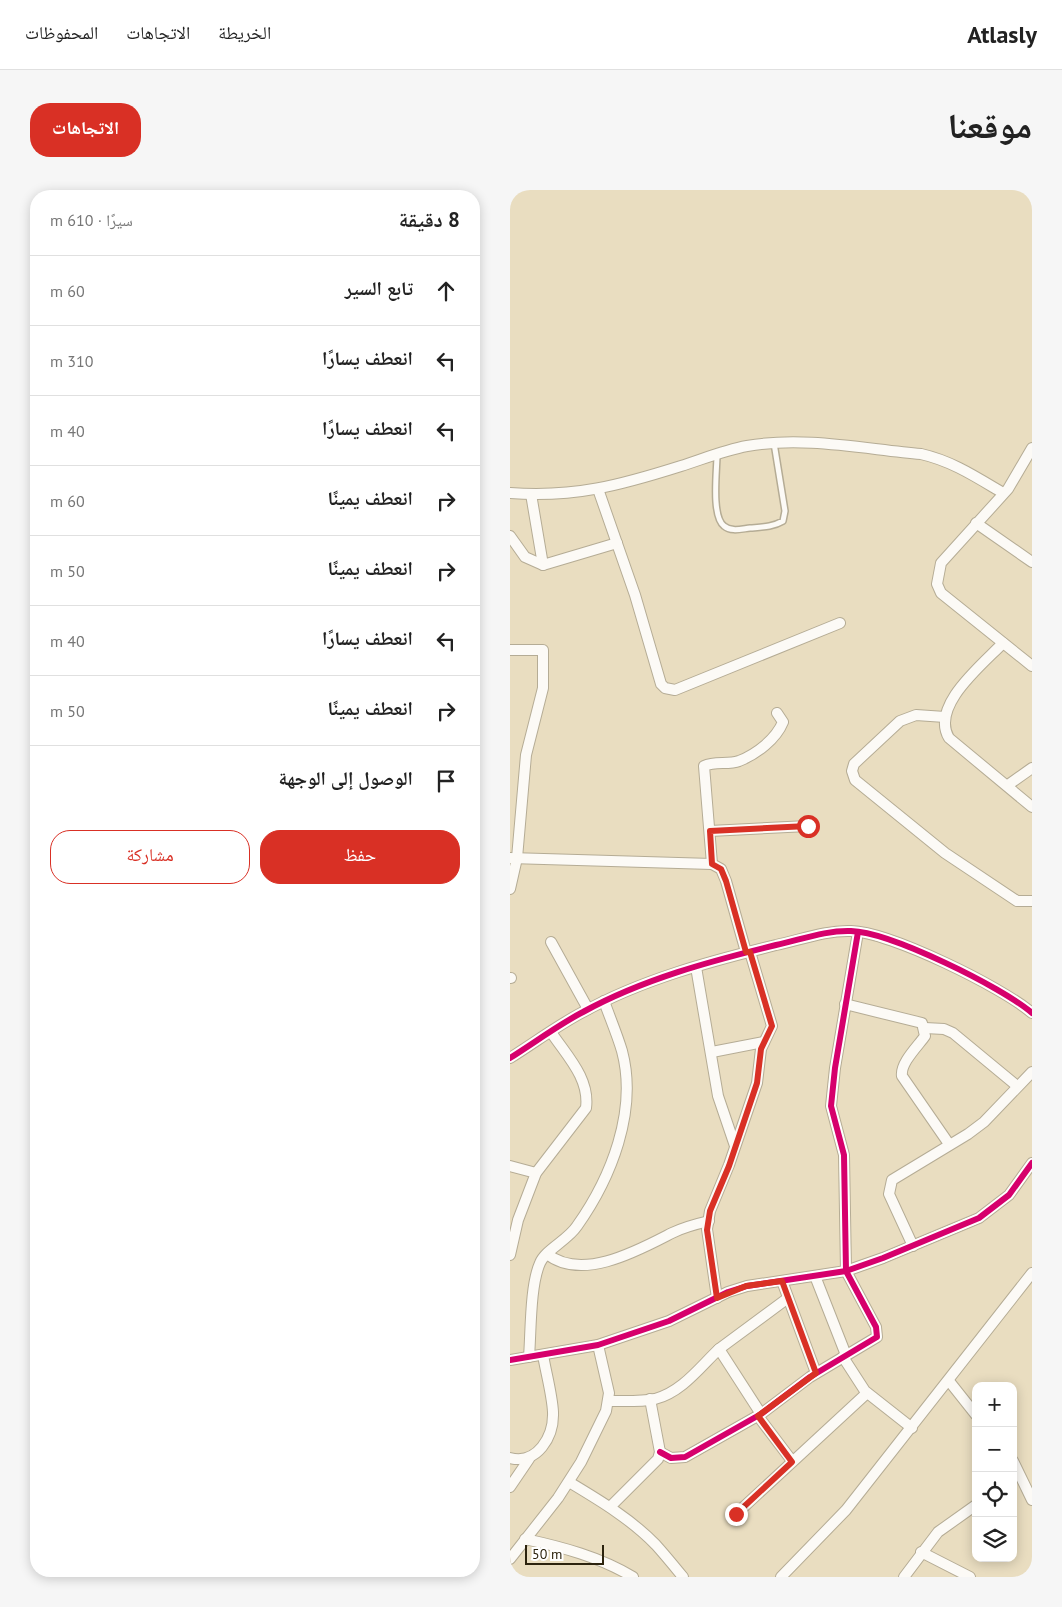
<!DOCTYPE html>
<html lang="ar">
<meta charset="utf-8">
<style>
body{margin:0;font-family:"PT Sans","Noto Naskh Arabic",sans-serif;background:#f6f6f6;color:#222;direction:rtl}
.controls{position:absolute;right:15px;bottom:15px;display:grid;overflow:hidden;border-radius:10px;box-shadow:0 2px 12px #0003}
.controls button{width:45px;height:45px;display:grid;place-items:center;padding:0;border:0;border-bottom:1px solid #e0e0e0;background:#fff;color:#222;font:25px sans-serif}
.scale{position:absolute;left:15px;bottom:12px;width:79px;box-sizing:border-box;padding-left:5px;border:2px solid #2c230e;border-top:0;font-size:14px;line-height:18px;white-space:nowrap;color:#2c230e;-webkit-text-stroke:4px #fff;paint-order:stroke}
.stop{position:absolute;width:15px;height:15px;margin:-11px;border:4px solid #d93025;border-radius:50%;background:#fff}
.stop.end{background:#d93025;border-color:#fff;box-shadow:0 1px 5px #0008}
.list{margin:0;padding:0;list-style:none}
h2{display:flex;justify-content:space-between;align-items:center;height:65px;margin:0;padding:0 20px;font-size:21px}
h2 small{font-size:16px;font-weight:400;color:#767676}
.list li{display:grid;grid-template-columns:32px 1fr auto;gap:15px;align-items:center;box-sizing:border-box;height:70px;padding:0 20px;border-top:1px solid #e0e0e0}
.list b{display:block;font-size:19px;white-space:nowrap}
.list em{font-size:16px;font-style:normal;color:#767676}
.actions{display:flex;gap:10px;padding:15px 20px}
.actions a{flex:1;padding:11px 0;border:1px solid #d93025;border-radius:20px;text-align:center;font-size:18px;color:#d93025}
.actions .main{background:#d93025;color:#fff}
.icon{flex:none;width:28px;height:28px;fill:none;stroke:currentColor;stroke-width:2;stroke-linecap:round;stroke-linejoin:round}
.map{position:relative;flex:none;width:522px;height:1387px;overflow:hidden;direction:ltr;border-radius:20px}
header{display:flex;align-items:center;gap:30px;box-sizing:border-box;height:70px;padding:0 25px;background:#fff;border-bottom:1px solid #e0e0e0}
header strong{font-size:24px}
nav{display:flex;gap:28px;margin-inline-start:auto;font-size:18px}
.intro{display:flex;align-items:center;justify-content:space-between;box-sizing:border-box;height:120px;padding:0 30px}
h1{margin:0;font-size:35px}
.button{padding:12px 22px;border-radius:20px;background:#d93025;color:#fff;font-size:18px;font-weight:700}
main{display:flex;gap:30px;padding:0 30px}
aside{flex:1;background:#fff;border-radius:20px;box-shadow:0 2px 12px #0003}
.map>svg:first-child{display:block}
</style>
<header>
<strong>Atlasly</strong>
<nav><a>الخريطة</a><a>الاتجاهات</a><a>المحفوظات</a></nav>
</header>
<div class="intro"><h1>موقعنا</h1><a class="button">الاتجاهات</a></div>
<main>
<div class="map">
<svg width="522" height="1387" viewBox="0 0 522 1387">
<rect width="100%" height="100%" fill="#e9ddc0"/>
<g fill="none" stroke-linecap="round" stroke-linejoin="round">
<!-- service casing -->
<g stroke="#b5ac95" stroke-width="8">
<path id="service" d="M207 265C207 280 201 326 214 336 221 342 231 339 240 338 252 337 263 337 273 331L275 321 264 253"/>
</g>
<!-- minor casing -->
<g stroke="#b5ac95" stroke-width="12">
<g id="minor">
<polyline points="522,258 498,299 431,373 427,394 431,403 522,476"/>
<polyline points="88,299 125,405 151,494 155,498 165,500 330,433"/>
<path d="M0 303C64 308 111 295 171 276 193 269 215 260 237 256 294 246 354 259 411 264 442 271 466 287 493 303"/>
<polyline points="21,304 33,375"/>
<polyline points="466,333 522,372"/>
<polyline points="0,346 15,367 33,375 107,353"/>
<path d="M493 453C472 475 420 516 439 548L522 617"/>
<polyline points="0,460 33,460 33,498 16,565 7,668 0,699"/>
<polyline points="435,527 406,525 390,531 344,574 342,581 345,590 435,663 507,711 522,711"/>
<polyline points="498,595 522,578"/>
<polyline points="200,641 298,636"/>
<polyline points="0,668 202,674 211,679 216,691 236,762"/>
<path d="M202 674 194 576C205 571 218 575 229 571 247 564 266 549 273 532L267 523"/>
<polyline points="41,752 78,819"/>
<polyline points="186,777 208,906 225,956"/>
<polyline points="0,788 1,788"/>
<path d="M335 814 412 833 415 846C408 856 390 873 392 886L439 954"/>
<polyline points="415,838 434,839 443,843 507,896"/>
<polyline points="202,862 254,852"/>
<path d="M0 868C24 853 48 835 73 822 133 789 201 771 266 755 290 750 316 740 341 741 380 742 492 797 522 823"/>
<polyline points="0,976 26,983"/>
<polyline points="403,1056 379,1004 382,990 458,944 474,932 522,882"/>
<path d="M37 1064C72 1092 129 1060 162 1043 174 1037 186 1034 199 1031"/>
<path d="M0 1065 8 1030 26 983 76 918C80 888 56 865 41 842"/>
<polyline points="305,1086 336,1165"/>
<polyline points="272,1091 306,1183"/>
<polyline points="207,1108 197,1039 200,1021 219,975 247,893 251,859 262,836 240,762"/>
<polyline points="209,1159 278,1108"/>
<path d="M19 1167C21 1142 20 1095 30 1073 35 1060 58 1050 67 1036 101 988 128 921 112 861 107 844 100 828 94 811"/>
<polyline points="333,1167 355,1201 402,1238"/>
<polyline points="0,1170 88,1155 159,1131 218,1102 237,1096 336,1081 373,1068 469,1028 499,1005 522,973"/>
<polyline points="439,1191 466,1225"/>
<path d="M98 1211C114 1211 130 1212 145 1209 172 1202 190 1177 209 1159L251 1224"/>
<polyline points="248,1226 282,1271"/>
<polyline points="150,1262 161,1268 175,1267 251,1224 300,1187 367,1147 366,1137 336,1081 334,965 321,916 325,878 348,742"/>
<path d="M0 1268C27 1275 44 1247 43 1222 42 1204 36 1183 33 1165"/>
<polyline points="503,1271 522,1310"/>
<path d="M59 1292C89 1310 121 1329 146 1355 155 1365 164 1376 173 1387"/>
<polyline points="0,1297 19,1269"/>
<polyline points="100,1317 148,1269 150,1262 140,1209"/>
<polyline points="226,1324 357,1203"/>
<path d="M15 1349C52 1357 90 1367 123 1387"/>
<polyline points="411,1362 460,1387"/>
<polyline points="0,1369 48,1308 71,1272 96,1221 99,1203 88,1155"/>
<polyline points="271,1387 336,1320 522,1083"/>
<polyline points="394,1387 428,1342 466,1315"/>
<polyline points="521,1387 522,1386"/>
</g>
</g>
<!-- service -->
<use href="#service" stroke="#fcfaf6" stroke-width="5"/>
<!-- minor -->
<use href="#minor" stroke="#fcfaf6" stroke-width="10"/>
<!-- cycleway casing -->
<g stroke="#fff" stroke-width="9">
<g id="cycleway">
<path d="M0 868C24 853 48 835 73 822 133 789 201 771 266 755 290 750 316 740 341 741 380 742 492 797 522 823"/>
<polyline points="0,1170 88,1155 159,1131 218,1102 237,1096 336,1081 373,1068 469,1028 499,1005 522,973"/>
<polyline points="150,1262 161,1268 175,1267 251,1224 300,1187 367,1147 366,1137 336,1081 334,965 321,916 325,878 348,742"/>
</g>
</g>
<!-- cycleway -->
<use href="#cycleway" stroke="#d6006c" stroke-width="6"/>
</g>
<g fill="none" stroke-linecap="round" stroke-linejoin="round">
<!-- route -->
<polyline stroke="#d93025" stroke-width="6" points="226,1324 282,1272 248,1226 306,1183 272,1091 236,1096 207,1108 197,1040 200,1021 219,976 247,893 251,859 262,836 240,762 236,762 216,691 211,679 202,674 200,641 298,636"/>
</g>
</svg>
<div class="controls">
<button>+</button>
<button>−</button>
<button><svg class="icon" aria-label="locate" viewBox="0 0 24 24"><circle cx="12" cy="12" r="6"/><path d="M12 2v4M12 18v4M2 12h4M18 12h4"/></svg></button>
<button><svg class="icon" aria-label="layers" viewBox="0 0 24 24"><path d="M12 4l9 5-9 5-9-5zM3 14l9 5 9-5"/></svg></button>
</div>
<div class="scale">50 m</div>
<div class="stop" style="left:298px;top:636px"></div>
<div class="stop end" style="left:226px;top:1324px"></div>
</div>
<aside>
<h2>8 دقيقة<small>سيرًا · 610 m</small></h2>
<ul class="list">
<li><svg class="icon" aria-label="ahead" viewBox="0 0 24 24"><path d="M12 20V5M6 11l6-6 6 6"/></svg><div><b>تابع السير</b></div><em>60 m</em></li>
<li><svg class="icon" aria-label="left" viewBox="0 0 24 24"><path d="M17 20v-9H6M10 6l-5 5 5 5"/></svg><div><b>انعطف يسارًا</b></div><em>310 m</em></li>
<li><svg class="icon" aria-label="left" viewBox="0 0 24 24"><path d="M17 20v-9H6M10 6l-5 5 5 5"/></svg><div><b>انعطف يسارًا</b></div><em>40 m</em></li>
<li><svg class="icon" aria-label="right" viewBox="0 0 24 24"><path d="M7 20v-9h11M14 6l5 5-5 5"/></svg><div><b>انعطف يمينًا</b></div><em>60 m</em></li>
<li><svg class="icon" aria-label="right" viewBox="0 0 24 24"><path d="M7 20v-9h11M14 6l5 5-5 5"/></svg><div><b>انعطف يمينًا</b></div><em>50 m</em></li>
<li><svg class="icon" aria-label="left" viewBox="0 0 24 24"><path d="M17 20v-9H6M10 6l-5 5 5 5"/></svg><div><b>انعطف يسارًا</b></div><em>40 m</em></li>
<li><svg class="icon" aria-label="right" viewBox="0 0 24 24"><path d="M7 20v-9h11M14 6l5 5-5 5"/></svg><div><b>انعطف يمينًا</b></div><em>50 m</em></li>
<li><svg class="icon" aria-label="arrive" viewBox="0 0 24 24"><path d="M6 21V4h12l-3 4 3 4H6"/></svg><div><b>الوصول إلى الوجهة</b></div></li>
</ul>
<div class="actions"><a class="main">حفظ</a><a>مشاركة</a></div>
</aside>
</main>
